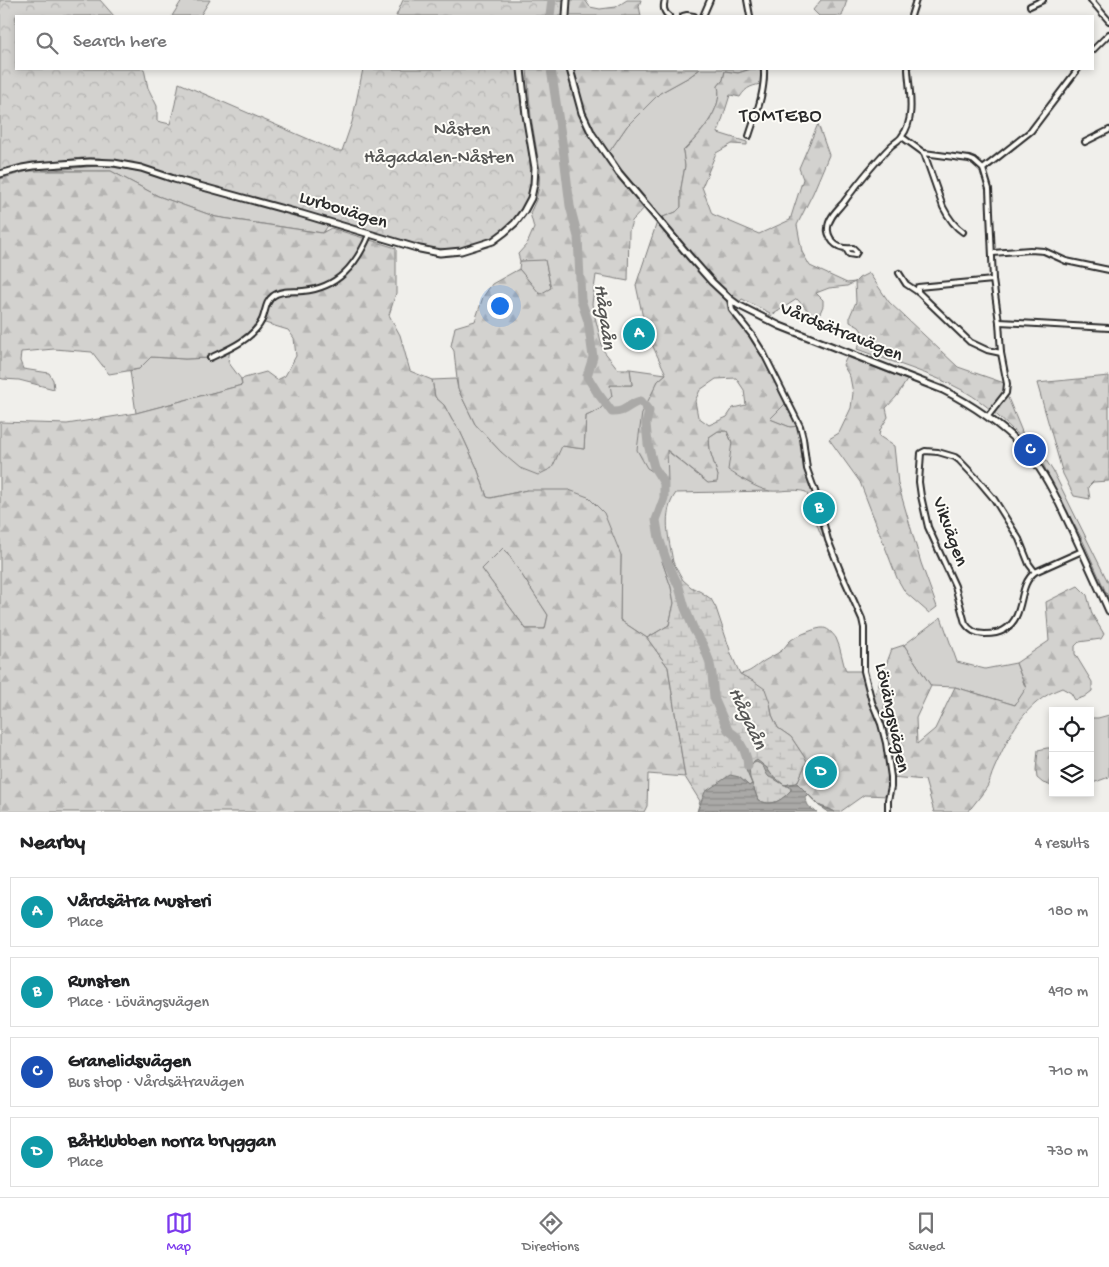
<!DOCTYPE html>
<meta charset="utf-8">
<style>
body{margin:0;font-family:"Gochi Hand",sans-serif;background:#f6f6f6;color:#202124}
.controls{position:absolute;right:15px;bottom:15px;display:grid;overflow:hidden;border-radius:0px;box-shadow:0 2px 8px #0003}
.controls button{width:45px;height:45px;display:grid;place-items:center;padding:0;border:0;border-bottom:1px solid #e0e0e0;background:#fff;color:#202124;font:25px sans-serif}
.you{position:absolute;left:499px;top:305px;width:18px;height:18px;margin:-12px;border:4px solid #fff;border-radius:50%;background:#1a73e8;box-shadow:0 0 0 8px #1a73e833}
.badge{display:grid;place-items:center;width:32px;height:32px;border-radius:50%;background:#7c3aed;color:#fff;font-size:16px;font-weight:700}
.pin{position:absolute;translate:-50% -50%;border:2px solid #fff;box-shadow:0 1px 5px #0006}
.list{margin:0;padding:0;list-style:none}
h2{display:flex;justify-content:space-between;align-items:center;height:65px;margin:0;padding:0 20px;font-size:21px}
h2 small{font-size:16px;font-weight:400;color:#757577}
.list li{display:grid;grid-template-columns:32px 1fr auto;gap:15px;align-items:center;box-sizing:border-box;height:70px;margin:0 10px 10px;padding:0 10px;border:1px solid #e0e0e0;border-radius:0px}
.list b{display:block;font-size:19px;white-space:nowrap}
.list p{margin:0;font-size:16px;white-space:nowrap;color:#757577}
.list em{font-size:16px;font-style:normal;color:#757577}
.icon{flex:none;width:28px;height:28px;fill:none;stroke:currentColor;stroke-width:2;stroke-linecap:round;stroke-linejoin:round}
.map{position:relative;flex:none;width:1109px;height:812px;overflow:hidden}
.search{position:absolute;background:#fff;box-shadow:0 2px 8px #0003;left:15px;right:15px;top:15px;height:55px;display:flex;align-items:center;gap:12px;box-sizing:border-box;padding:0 18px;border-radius:0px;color:#757577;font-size:19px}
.sheet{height:385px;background:#fff}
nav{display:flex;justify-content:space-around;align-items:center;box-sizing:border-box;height:70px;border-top:1px solid #e0e0e0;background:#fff;font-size:14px;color:#757577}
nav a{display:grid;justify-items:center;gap:2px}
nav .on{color:#7c3aed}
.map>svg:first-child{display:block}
</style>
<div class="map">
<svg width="1109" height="812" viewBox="0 0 1109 812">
<defs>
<pattern id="forest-firs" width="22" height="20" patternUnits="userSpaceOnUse" patternTransform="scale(1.25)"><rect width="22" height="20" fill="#d3d2cf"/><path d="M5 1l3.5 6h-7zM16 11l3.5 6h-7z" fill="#b5b4b2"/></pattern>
<pattern id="wetland-marsh" width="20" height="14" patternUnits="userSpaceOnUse" patternTransform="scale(1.25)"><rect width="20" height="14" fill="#d3d2cf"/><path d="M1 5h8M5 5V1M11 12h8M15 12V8" fill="none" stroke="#b5b4b2"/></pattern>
<pattern id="park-crowns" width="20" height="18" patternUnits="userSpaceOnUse" patternTransform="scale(1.25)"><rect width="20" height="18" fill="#d3d2cf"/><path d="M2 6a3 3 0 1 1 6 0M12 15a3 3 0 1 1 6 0" fill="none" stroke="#b5b4b2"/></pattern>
<pattern id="water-rules" width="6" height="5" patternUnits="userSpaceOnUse" patternTransform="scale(1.25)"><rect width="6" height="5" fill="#aaa9a7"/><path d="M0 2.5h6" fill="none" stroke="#8b8a88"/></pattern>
</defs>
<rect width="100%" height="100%" fill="#f0efeb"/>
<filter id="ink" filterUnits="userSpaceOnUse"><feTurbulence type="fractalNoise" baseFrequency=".02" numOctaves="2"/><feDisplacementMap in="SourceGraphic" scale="10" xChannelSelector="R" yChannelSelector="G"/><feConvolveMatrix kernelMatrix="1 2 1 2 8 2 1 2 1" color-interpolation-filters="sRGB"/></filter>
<g filter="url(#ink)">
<!-- green -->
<g fill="#d3d2cf" stroke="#7f7e7d">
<polygon points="182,0 210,0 200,16 172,16"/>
<path d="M700 69H751L738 73 725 71 723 80 718 86C724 109 698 136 683 151L685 166 681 188V207L676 212 658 219 607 155 627 126 660 93 689 77Z"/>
<polygon points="152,158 333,218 323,233 216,217 158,196 111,171 42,171 97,166 121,168 148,173"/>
<polygon points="545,259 551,288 540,295 519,269 520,261"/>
<polygon points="230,349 228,362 241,379 242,385 136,413 130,371 139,369 151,357 185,359 210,358"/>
<path d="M630 369 666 374 658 381 651 397 666 450 708 483 718 476 710 451 709 437 718 431H727L748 482 770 491 676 493C661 514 669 538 673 562L666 559 662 561 671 587 674 603 669 625 647 638 620 620 621 555 527 490 490 498 487 497 477 468 460 431 452 420 444 405 435 397 432 380 456 379 458 389 475 424 501 452 562 446 584 449 586 416 599 410 609 385H632Z"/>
<polygon points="788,401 800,426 790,427 770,419"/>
<polygon points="1025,439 1036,445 1053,471 1109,584 1109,599 1082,539 1055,489 1044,466"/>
<polygon points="503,548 507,552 548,615 545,629 526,629 482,569"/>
<polygon points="941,617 957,662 985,669 1016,663 1026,689 1015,705 955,687 931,686 904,645"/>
<polygon points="1109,715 1109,777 1090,784 1090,718 1098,718"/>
</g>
<!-- forest -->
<g fill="url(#forest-firs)" stroke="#7f7e7d" fill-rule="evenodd">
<polygon points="543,0 585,0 590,7 600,9 616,7 627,0 641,0 639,6 641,16 540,16"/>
<polygon points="821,0 847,0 842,16 819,16 813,10"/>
<polygon points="527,69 700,69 689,77 660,93 627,126 607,155 647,205 632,221 629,231 628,281 596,275 592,304 603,350 618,369 630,369 632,385 610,385 612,396 599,410 586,416 584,449 562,446 552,468 538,475 520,468 501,452 475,424 458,389 454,351 451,346 455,327 475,321 483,297 492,284 519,269 540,294 551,288 545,260 520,261 518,254 527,244 534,228 530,213 536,200 539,186 540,170 531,117"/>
<path d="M751 69H764L765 83C752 86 747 86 740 97L730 95 718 133 747 142V145L732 144 716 153 702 187 712 214 759 234 790 220 803 179 799 168 818 124 829 155 813 193 797 225 802 252 810 266 847 283 855 282 859 278 869 273 889 302 958 367 1007 384 1006 393 1025 439H1023C1004 422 986 403 964 391 931 373 891 362 857 349L861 341 862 331 859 327 850 322V316L856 302 855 282 847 286 829 288 816 293 823 300V306L820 313 812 315 797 299 769 317 770 313 742 299 732 310 752 335 788 401 770 419 790 427 800 426 807 469 828 540 821 535 813 514 811 502 806 492C793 488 783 492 770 491 757 489 739 477 728 470L732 442 727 431H718L709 437 710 451 718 476 717 482 708 483 667 450 668 481 647 468 637 450 642 413 658 381 666 374 646 332 636 285 658 219 676 212 681 207V188L685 166 683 151C698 137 724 109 718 86L723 80 725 71 738 73ZM736 378 744 390 746 405 733 408 727 417 709 425 698 417 695 401 700 390 716 379Z"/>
<path d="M28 171H111L158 196 216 217 322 233 331 228 396 248V293L389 315 400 335 410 371 432 380 435 397 444 405 452 420 460 431 477 468 487 497 491 498 527 490H569L588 497 604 513 621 555 620 620 647 638 668 667 685 777 648 774 647 806 644 812H0V422L67 424 136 413 242 385 241 379 266 372 277 380 285 376 296 356 294 338 288 330 265 323 258 327 245 339 210 358 185 359 151 357 139 369 109 374 92 352 54 349 21 352 20 361 23 369 49 373 53 380 54 389 19 380 3 379 0 378V179ZM503 548 507 552 548 615 545 629H526L482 569Z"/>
<polygon points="847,357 907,380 897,396 886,408 888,417 880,430 879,436 894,446 898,484 921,563 937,607 929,613 905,592 897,578 860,482 829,439 839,433 851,408 853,393 850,377 843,365"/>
<polygon points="1109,376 1109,481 1093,482 1088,487 1090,499 1074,496 1063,474 1037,383"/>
<path d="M1078 586 1087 595 1092 614 1104 634 1101 639 1079 642 1075 646V654L1092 682V691L1084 697 1075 700 1071 693 1062 688C1024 702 1009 735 994 769 991 775 990 782 987 787 981 796 974 804 968 812H934L925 780 891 777 889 796 864 795 840 812H835L830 809 820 806 797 783 807 761 791 737 778 728 772 715 770 703 740 674C750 673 756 666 764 661 769 658 775 655 781 651 785 648 787 643 791 640 797 636 817 627 824 628 829 629 833 634 836 638 841 648 842 661 846 671H864L872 702 892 649 904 645 931 686 916 718 917 744 935 729 955 687 1015 705 1026 688 1016 663 1049 641 1046 602Z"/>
<polygon points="1047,748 1053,748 1053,790 1052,786 1043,783 1037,778 1036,770 1038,750"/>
</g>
<!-- wetland -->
<path fill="url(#wetland-marsh)" stroke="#7f7e7d" d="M666 559 673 562 683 580 691 587 701 592 711 599 716 608 732 656 740 674 755 682 765 689 770 703 772 715 778 728 791 737 807 761 797 783 788 784 786 786H789L791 790C781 801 772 807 758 800L753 786 752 784 749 786 739 777 697 812 700 801 685 777 668 667 647 638 669 625 674 603 671 587 662 561Z"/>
<!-- park -->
<g fill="url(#park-crowns)" stroke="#7f7e7d">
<polygon points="0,0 100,0 114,16 16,16 16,69 144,69 148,88 157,106 157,121 170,124 175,104 179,83 336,151 342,151 352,122 363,69 518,69 520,95 527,128 531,179 530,198 520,215 498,235 463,249 428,248 149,168 99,158 82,158 23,165 0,173"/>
<polygon points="403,0 565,0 563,16 396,16"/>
</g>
<!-- water -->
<path fill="url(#water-rules)" stroke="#777775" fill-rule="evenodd" d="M757 760 767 768 771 774 784 785 797 783C805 790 811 799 819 805 823 808 830 809 835 812H827L826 810 819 806 809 795 806 796C806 805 809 808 817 812H697L705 792 730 775 739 777 749 786 752 784 746 770 748 766ZM756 762C767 766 763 771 769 777 771 778 775 779 776 780 782 784 785 785 791 787V790C781 801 772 807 758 800L750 778 749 767 752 764Z"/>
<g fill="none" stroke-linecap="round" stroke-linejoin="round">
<!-- river -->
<g stroke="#aaa9a7" stroke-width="9">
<polyline points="550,16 552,0"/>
<path d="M551 69 563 148 570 206 578 237 581 300 588 321 593 357 587 376 597 392 612 412C626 413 629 403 641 401L649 411 646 424 648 444 654 467 664 483V498L656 520 659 538 666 559 679 587 685 608 694 630 703 645 709 660 712 674 714 698 728 730 736 736 744 750 747 759 748 766"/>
</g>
<!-- minor casing -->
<g stroke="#2b2b2b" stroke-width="8">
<g id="minor">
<path d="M665 0C663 6 663 12 669 16"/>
<polyline points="747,0 750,16"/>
<polyline points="1091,0 1109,21"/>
<polyline points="1030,6 1043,0"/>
<polyline points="683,16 687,15 694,16"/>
<polyline points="703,16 710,0"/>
<polyline points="911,16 916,0"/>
<polyline points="1093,50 1109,34"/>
<path d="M749 136C756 114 765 93 764 69"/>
<polyline points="902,137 924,153 969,159 974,161 983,169 989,189 993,280 999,322 1001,353 1007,384 1006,393 988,416"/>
<polyline points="1085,142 1109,130"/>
<path d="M924 153 943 207C948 217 954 226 963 232"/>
<polyline points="983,169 1031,131 1078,69"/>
<path d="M846 249 849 254 855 255 857 252 853 248C845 249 838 248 833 242 830 238 827 232 828 227 829 217 838 209 844 202 859 182 873 164 891 146 894 143 900 140 902 136 916 118 909 90 908 69"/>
<polyline points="993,253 1030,250 1044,251 1066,261 1109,270"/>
<polyline points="899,273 906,284 918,292 970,342 987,350 1001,353"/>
<polyline points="918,292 918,287 993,280"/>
<polyline points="730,299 732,310 752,335 764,354 800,426 803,438 807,469 815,491 828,540 840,570 862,619 864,628 864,671 872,702 881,724 886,743 891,777 891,787 888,800 888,812"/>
<polyline points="999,322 1109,328"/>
<path d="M210 358C229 349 253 339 262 320 266 311 265 302 273 296 280 290 294 292 303 291 338 288 356 265 369 235"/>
<path d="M1035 572 1029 564 1019 539 994 499 978 480 959 460 955 457 938 452 925 451 921 453 919 482 921 496 928 527 955 586 965 623C970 631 977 634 985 634 992 634 999 633 1004 630 1027 616 1016 587 1035 572L1082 551"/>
</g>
</g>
<!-- tertiary casing -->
<g stroke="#2b2b2b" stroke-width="9">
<g id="tertiary">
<polyline points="566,16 567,0"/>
<path d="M570 69 582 113 592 134 619 173 690 257 712 282 730 299 738 305 780 326 943 390C973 405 1000 424 1024 448 1042 467 1058 500 1069 524 1083 553 1096 582 1109 611"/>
<polyline points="0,174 22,168 34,166 90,162 114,163 141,168 174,179 302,214 420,249 440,253 461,251 493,241 505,232 515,223 524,211 531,198 534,184 535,168 526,115 521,69"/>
</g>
</g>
<!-- minor -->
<use href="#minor" stroke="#fdfcf7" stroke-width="4"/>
<!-- tertiary -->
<use href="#tertiary" stroke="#fdfcf7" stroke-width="5"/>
</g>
</g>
<g text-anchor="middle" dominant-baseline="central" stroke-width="4" stroke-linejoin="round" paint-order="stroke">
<!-- park labels -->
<g font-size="19" fill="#555554" stroke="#fdfcf7">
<text x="462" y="130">Nåsten</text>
<text x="439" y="158">Hågadalen-Nåsten</text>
</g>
<!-- street labels -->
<g font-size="19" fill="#2b2b2b" stroke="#fdfcf7">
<text transform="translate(343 211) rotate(17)">Lurbovägen</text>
<text transform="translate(841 333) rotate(22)">Vårdsätravägen</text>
<text transform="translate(949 532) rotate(70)">Vikvägen</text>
<text transform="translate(891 718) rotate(78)">Lövängsvägen</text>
</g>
<!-- neighbourhood labels -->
<g font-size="20" letter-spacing="1" fill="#2b2b2b" stroke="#fdfcf7">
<text x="781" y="117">TOMTEBO</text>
</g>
<!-- water labels -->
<g font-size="20" font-style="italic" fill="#575756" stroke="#fdfcf7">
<text transform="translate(603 317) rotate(82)">Hågaån</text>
<text transform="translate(746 719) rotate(65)">Hågaån</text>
</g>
</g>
</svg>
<div class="controls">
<button><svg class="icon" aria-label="locate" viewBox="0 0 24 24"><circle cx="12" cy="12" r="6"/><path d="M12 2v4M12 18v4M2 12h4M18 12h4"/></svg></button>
<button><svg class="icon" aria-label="layers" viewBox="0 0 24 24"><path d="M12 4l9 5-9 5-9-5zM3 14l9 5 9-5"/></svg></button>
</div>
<div class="you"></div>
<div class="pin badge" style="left:639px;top:334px;background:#0f9aa8">A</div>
<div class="pin badge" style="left:819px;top:508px;background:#0f9aa8">B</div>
<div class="pin badge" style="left:1030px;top:450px;background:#1a4fb4">C</div>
<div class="pin badge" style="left:821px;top:772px;background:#0f9aa8">D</div>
<div class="search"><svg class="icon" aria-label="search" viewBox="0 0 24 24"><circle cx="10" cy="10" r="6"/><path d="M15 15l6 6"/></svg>Search here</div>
</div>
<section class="sheet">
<h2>Nearby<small>4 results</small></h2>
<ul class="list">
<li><span class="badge" style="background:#0f9aa8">A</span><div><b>Vårdsätra Musteri</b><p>Place</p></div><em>180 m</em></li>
<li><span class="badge" style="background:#0f9aa8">B</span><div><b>Runsten</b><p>Place · Lövängsvägen</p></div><em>490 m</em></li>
<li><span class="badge" style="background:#1a4fb4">C</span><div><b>Granelidsvägen</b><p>Bus stop · Vårdsätravägen</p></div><em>710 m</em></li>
<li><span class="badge" style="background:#0f9aa8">D</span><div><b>Båtklubben norra bryggan</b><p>Place</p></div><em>730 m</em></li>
</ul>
</section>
<nav>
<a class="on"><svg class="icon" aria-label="map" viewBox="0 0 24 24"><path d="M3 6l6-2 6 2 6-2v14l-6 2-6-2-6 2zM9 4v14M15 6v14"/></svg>Map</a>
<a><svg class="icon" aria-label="directions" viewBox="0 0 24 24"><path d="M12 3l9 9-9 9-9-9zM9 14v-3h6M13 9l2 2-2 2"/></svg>Directions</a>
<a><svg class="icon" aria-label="saved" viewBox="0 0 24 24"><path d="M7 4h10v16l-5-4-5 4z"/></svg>Saved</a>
</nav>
